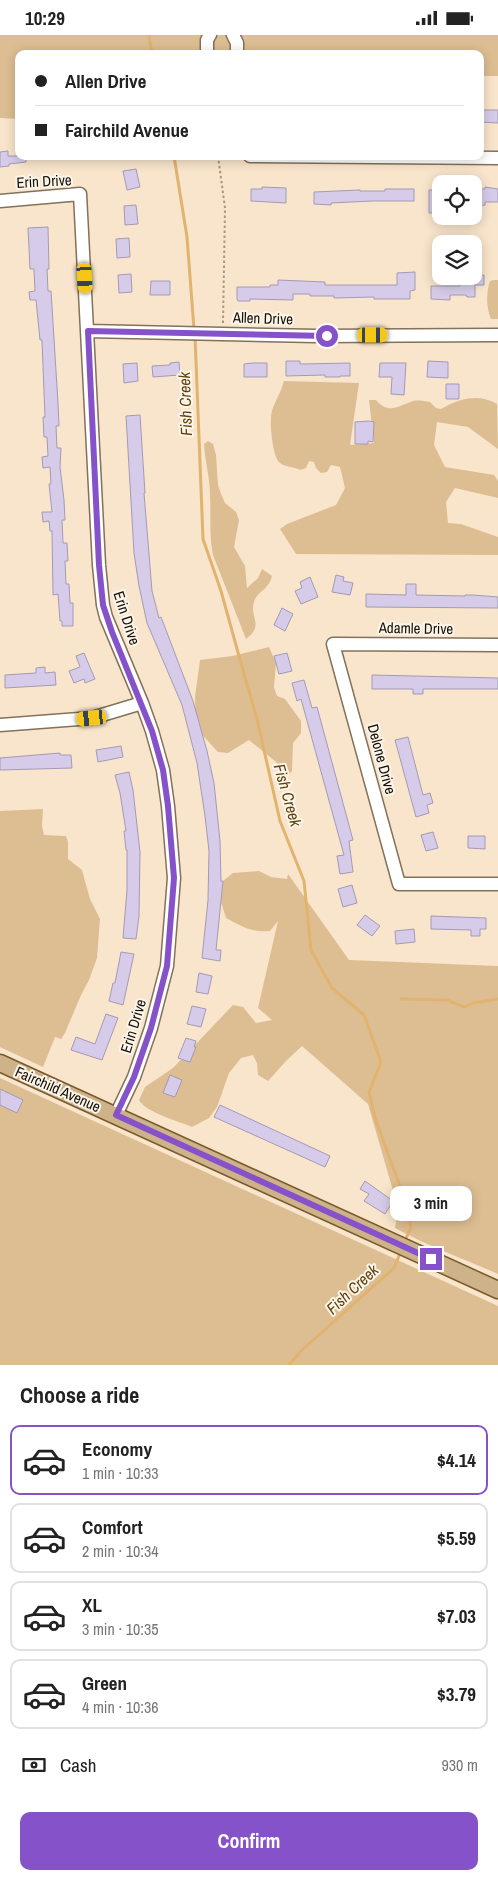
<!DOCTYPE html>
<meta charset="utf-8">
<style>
:root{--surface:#fff;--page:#f6f6f6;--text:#222;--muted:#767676;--line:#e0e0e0;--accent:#8652ca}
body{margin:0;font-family:"Archivo Narrow",sans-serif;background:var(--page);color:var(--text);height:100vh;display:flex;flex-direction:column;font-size:19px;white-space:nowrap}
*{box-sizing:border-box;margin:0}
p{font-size:16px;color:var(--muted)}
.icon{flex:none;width:28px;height:28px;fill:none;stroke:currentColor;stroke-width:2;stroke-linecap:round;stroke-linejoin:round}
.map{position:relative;height:1330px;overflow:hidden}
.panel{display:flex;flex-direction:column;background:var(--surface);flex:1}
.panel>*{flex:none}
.hud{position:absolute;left:15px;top:15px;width:469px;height:110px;border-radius:10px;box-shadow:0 2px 12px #0003;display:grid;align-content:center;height:110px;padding:0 20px;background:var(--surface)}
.controls{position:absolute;left:432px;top:140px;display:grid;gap:10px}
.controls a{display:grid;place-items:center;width:50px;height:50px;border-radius:10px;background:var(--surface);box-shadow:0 2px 12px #0003;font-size:25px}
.end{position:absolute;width:22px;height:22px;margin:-11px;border:6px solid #8652ca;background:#fff;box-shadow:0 0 0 2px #fff}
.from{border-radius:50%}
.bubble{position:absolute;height:35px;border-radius:10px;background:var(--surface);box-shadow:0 2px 12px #0003;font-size:16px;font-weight:700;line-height:35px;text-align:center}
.car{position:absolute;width:15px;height:30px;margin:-15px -8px;border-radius:6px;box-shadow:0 0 4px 1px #0007;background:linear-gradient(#f5c518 24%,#345 0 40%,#f5c518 0 76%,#345 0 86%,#f5c518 0)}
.hud b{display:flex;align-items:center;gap:18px;height:48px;font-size:19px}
.hud b+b{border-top:1px solid var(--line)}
.hud i{width:12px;height:12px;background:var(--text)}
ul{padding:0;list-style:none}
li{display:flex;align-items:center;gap:15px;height:70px;margin:0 10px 8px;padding:0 10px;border:2px solid var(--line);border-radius:10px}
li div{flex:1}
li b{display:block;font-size:19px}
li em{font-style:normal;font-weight:700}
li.current{border-color:var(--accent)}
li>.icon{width:45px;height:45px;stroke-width:1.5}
h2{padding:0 20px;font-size:22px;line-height:60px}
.pay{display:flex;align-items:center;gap:12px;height:55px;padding:0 20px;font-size:19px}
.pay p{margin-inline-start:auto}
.button{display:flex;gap:10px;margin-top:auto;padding:10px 20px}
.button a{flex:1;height:58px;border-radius:10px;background:var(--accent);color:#fff;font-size:20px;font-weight:700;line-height:58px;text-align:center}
.status{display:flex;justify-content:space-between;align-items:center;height:35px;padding:0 25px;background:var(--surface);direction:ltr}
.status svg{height:14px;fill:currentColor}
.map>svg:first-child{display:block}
</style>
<div class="status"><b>10:29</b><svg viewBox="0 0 49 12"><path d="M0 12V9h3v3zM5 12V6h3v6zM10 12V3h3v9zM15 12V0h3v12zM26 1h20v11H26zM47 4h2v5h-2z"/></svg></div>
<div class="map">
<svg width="498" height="1330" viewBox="0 0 498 1330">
<rect width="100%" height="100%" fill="#f9e5cb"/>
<path fill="#ddbe92" d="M0,0H498V41H480V19H19V84L0,83Z
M494,245H498V284H491C486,272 486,258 490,246Z
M284,346L359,348L350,410L374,408L369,365H376C389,380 398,371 413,366C418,365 425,366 430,367L436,373L441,374C459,364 478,358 497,369L498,414L468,392L437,387L434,410L445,432L494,440L498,446V463L455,453L446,467L448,488L461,489L498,502V520L296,519L280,494L287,489L336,470L345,453L340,432L331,430L327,437L321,438L316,433L314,427L309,426L306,433L300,435C293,431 285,433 279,427C272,419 269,385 272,376C275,366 281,357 284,346Z
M208,406L213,409L216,420L218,450L221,459L225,468L236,477L239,485L234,512L245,531L247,553L258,543L262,534L272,541C268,556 258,555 254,567C249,583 265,590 246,604L213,520C209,500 211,481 210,460C210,443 205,426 204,409Z
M269,612L276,628L274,652L277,661L285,664L301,686V698L293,708L292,736L289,740L275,726L249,705L228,718L218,717L196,693L195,662L200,625L232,621Z
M43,774L42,791L44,800L66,801L68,807V824L82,835L90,864L100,884L97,923L89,945L81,960L65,998L61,1004L55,1002L43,1032L0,1012V776Z
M259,836L271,842L287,844L288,839L349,925L498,931V1239C464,1224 428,1211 395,1193L398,1173L368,1069L302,1011L286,1026L268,1046L258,1040L257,1028L253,1020L241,1023L229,1038L217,1072L209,1083L192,1092C178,1086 145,1077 139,1065L145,1052L173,1033L233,970L243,972L256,988L272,985L258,973L278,886L270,896C252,898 241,891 226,883L221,867L223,846L233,838Z
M0,1043L498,1271V1330H0Z"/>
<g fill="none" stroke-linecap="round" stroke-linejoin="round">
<path stroke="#e1b36f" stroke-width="3" d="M149,0L152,19
M174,121L187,202L194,294
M195,301L203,504L221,556L239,621L257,684L280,786L304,846L311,915L332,953L364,980L381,1027L369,1057L375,1083L401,1154L411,1192L404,1208
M401,964L447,965L464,972L473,968L498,964
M289,1330L302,1315L394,1233L401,1216"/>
</g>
<path fill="#d6cce9" stroke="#a39ab5" d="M480,75H498V88L480,87Z
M8,116V121H26V127L9,129V131L0,132V117Z
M136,134L140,152L127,155L123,136Z
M262,152L286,153V168L251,166V154H262Z
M485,152L498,154V167H485V170L474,171V154H485Z
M385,154H414V166H372L331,168V170L314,169V157L360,155V156H385Z
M429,155H441L440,178H429Z
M136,170L138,189L125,190L124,171Z
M48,192L49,234H47L48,256H51L58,368L59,391H56L57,413H61L60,432L64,465L65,485H62L63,508H67L68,526H65L66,549H69L70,568H73V591H62V586H60L58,559L53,560L52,496H50L49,486L43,487L42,477H52L49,449H51L50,432L43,433L42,422L48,421L47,402H44L43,382H45L42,305H40L36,265H30L29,257L35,256L34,234H30L28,193Z
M129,203L130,222L117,223L116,204Z
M415,237V255L410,256V264H374V262L334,263V261H310V259H293V265L250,264V266H238L237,264V252H270V250H278V245L325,247V250H397V238Z
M131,239L132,257L119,258L118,240Z
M474,240H484V250H475V262H467L466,260H450V265L431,264V251H460V244L474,243Z
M151,246H170V260H150Z
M286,326H300V329L350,328V341H340V342H325V340L286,341Z
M428,326L448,327V343L427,342Z
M179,327L180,340L153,342L152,331L170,330V328Z
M137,328L138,346L124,348L123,329Z
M253,328H267V342H244V329Z
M380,328H406L404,360L391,359L392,342H379Z
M446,349H459V364H446Z
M140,380L145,458H144L152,556L159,583L161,582L193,666L207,716L214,748L220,806L221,846H223L216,915H221L220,926L202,923L208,865L209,816L205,781L197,728L182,670L147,588L139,551L134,518L126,381Z
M369,386L374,387L373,407L368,406V409H355V387Z
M336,540L344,542L343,546L353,548L350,560L332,557Z
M310,542L318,562L301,569L295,556L302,553L300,547Z
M406,549H416V560L465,561V560H473L498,562V573L366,572V559L406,560Z
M282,573L293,579L285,596L274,590Z
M84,618L95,644L85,648L84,644L74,648L69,636L80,632L76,621Z
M287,618L292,636L279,639L274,621Z
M45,632V638L55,637L56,650L5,653V640L36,638V633Z
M372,640L498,643V654H423V659H413V654H372Z
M304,645L312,673L317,672L353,805L349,806L353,837L340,839L337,821L344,820L301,664L297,666L292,648Z
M408,702L423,760L430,758L433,768L427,770L429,778L416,782L395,705Z
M121,711L123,722L98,727L96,715Z
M60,718V720H71L72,733L0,735V723Z
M129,737L133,755L140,817L139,881L136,904L123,903L127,855V815H126L124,796H126L120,758L115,740Z
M433,797L438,813L426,816L421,800Z
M468,801H485V814L468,813Z
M352,850L357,868L343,872L338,854Z
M365,880L380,891L372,901L357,890Z
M431,881L486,883V894H480V901H471V895L431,894Z
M414,894L415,907L396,909L395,896Z
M121,917L134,919L123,970L109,966L113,948H115Z
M199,938L212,941L208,959L196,957Z
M192,971L206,974L201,992L187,989Z
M106,979L118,983L102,1025L71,1015L76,1002L95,1009Z
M186,1003L196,1006L194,1012H196L190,1027L178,1023Z
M170,1040L182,1045L175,1062L163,1058Z
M0,1054L23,1065L17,1078L0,1070Z
M220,1070L330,1121L325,1132L214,1082Z
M365,1146L393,1166L385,1179L364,1166L369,1159L360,1154Z"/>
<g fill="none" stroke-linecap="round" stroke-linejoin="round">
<defs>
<path id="minor" d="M233,0L237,8V19
M207,19V5L210,0
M250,121L498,123
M0,166L80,159L99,530L103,570L106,582L142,668L152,696L163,735L168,771L174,843L167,931L151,993L134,1042L116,1080
M88,296L316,301L498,300
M498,610L333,609L399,849H498
M0,690L92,683L142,668"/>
<path id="major" d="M0,1028L498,1255"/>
</defs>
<use href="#minor" stroke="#83715a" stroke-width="15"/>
<use href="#major" stroke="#785929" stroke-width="19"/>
<path stroke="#a79885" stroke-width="2" stroke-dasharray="2.5 2.5" stroke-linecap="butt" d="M218,121L225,173L223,288"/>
<use href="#minor" stroke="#fff" stroke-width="12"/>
<use href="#major" stroke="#ceb38a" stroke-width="16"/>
</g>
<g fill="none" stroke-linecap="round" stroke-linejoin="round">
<path stroke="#8652ca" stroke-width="6" d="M327,301L88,296L99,530L103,570L112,597L152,696L163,735L168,771L174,843L167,931L151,993L134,1042L116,1080L431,1224"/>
</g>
<g text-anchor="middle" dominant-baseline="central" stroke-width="4" stroke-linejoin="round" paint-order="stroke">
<g font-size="15" fill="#161007" stroke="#fcf5ea">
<text transform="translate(44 146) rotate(-3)">Erin Drive</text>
<text transform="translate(263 283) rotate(2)">Allen Drive</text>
<text transform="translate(127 583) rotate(72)">Erin Drive</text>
<text transform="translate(416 593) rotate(1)">Adamle Drive</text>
<text transform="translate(382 724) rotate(75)">Delone Drive</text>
<text transform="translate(133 991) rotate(-73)">Erin Drive</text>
<text transform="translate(58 1054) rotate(24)">Fairchild Avenue</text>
</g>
<g font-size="16" font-style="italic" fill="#61420c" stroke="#fcf5ea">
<text transform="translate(185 369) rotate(-92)">Fish Creek</text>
<text transform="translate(288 760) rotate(74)">Fish Creek</text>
<text transform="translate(352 1254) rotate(-43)">Fish Creek</text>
</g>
</g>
</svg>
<div class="controls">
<a><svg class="icon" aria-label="locate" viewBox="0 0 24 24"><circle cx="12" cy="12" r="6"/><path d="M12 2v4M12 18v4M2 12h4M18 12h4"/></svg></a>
<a><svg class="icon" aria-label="layers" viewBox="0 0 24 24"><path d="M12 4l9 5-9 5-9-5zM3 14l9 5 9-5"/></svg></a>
</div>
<i class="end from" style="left:327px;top:301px"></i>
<i class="end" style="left:431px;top:1224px"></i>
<div class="bubble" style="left:390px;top:1151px;width:82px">3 min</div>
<i class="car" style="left:85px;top:243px;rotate:176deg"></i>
<i class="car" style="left:373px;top:300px;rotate:90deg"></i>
<i class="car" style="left:92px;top:683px;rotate:264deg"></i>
<div class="hud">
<b><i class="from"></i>Allen Drive</b>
<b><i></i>Fairchild Avenue</b>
</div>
</div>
<section class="panel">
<h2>Choose a ride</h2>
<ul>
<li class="current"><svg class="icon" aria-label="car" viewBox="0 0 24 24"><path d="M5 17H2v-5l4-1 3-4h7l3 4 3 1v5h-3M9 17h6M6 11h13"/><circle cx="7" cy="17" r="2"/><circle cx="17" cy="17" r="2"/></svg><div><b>Economy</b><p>1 min · 10:33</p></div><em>$4.14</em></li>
<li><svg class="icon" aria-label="car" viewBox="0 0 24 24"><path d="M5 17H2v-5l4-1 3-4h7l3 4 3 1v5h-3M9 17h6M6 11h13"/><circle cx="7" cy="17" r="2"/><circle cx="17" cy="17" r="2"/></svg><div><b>Comfort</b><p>2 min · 10:34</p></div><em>$5.59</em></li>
<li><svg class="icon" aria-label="car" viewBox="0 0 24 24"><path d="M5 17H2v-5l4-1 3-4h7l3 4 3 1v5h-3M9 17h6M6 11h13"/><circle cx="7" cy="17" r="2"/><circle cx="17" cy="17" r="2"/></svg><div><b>XL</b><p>3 min · 10:35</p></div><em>$7.03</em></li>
<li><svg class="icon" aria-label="car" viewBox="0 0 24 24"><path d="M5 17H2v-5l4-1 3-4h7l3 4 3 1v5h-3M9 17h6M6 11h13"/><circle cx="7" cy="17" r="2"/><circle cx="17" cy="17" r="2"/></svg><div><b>Green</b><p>4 min · 10:36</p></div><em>$3.79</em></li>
</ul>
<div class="pay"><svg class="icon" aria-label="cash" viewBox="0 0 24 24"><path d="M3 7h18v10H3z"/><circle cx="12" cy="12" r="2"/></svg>Cash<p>930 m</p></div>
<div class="button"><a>Confirm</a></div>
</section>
